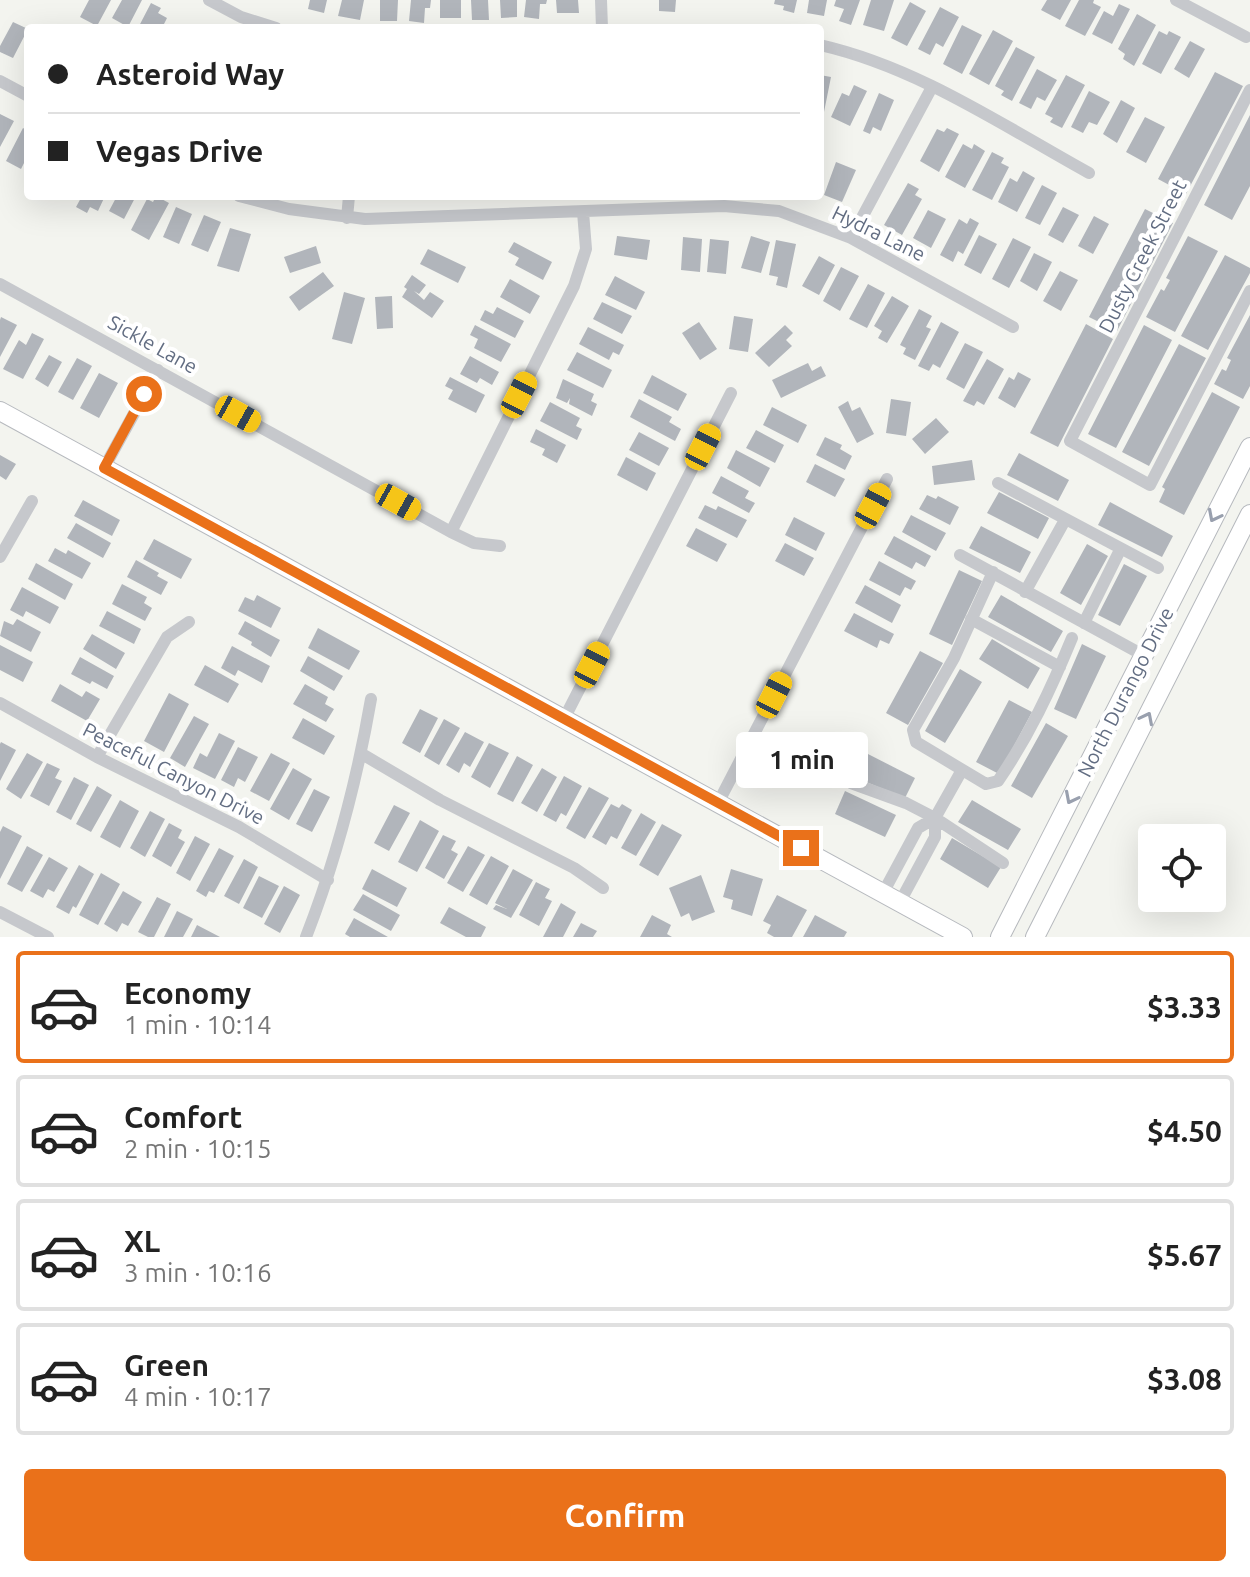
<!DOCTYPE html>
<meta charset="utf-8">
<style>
:root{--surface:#fff;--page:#f2f2f2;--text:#222;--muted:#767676;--line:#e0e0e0;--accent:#ea711a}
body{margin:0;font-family:Ubuntu,sans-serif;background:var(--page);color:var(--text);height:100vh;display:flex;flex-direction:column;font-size:30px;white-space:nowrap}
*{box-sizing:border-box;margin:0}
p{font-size:26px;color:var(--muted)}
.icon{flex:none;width:44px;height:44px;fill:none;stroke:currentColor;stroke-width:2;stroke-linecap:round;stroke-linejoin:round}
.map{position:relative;height:937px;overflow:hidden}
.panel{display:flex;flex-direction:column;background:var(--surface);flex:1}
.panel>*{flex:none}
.hud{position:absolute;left:24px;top:24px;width:800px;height:176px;border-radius:8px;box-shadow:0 8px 32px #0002;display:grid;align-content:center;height:176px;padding:0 24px;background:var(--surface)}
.controls{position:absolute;left:1138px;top:824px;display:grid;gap:16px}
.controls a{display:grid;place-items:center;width:88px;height:88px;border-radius:8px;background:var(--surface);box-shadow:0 8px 32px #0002;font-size:40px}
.end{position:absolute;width:36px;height:36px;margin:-18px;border:10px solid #ea711a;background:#fff;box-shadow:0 0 0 4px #fff}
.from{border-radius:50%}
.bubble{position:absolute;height:56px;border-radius:8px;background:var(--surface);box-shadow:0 8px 32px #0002;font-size:26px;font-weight:700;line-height:56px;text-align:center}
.car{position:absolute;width:24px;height:48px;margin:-24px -12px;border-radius:10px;box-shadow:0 0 6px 2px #0007;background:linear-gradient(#f5c518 24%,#345 0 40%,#f5c518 0 76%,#345 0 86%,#f5c518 0)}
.hud b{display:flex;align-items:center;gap:28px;height:76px;font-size:30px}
.hud b+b{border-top:2px solid var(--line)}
.hud i{width:20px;height:20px;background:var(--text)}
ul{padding:14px 0 0;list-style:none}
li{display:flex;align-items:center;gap:24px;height:112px;margin:0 16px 12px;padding:0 8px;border:4px solid var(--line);border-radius:8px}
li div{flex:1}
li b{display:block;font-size:30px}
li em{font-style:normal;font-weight:700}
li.on{border-color:var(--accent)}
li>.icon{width:72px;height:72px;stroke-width:1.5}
.cta{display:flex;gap:16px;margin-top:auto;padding:16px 24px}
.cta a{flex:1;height:92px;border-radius:8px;background:var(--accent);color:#fff;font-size:32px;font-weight:700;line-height:92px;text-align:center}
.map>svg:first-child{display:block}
</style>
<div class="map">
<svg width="1250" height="937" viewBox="0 0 1250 937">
<rect width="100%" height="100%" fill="#f3f4ef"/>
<path fill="#b1b5bb" d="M89,0H111L97,26L80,17Z
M122,0H142L128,27L112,18Z
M310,0H327L324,13L308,9Z
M342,0H364L360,20L338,16Z
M380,0H398L397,21H380Z
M411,0H431L430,8H425L424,23L409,21Z
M440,0H461V18H440Z
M471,0H488L489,20H472Z
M500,0H517V17L501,18Z
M526,0H547L546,4H540L539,19L524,17Z
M556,0H578L579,13H557Z
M659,0H676L675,12L659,11Z
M775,0H797L794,13L783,10L784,6L774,4Z
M809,0H827L824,16L807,13Z
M836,0H860L851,25L839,21L844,9L834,6Z
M871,0H894L884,31L863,25Z
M1047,0H1071L1060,20L1041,10Z
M1079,0H1094L1093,3L1101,7L1085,36L1065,26Z
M910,2L926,11L907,46L891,38Z
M151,3L161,8L158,13L167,18L162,28H138Z
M1119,4L1130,9L1112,44L1092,34L1104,11L1113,16Z
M940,7L959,17L943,47L936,43L930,55L918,49Z
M1137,14L1156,25L1134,66L1123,59L1125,54L1118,49Z
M13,22L28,29L13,58L0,52V46Z
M962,25L982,35L962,74L943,64Z
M993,30L1013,41L989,85L969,74Z
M1159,31L1167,35L1169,31L1181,37L1161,74L1142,64Z
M1190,41L1205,49L1189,78L1174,69Z
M1016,47L1035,57L1012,101L1001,95L1004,91L995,86Z
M1037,69L1057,80L1045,101L1037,97L1031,109L1019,103Z
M1215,72L1243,86L1186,194L1158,179Z
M820,75L831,77L823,117L820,116Z
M1066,75L1085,85L1062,128L1050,122L1053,118L1045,114Z
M854,85L867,91L850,126L831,117L842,93L849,96Z
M1089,91L1110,102L1097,125L1089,122L1083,133L1071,127Z
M879,93L894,100L881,131L873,127L870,134L863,131Z
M1121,100L1135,108L1117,143L1103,134Z
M0,114L14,121L0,147Z
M1250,115V186L1232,220L1204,205Z
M1145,117L1165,127L1146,163L1126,152Z
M23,128L28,131V155L21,169L6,161Z
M947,128L959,134L939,172L920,161L937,129L944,132Z
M963,144L972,149L974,144L985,151L965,188L945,177Z
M992,152L1004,158L1001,163L1009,167L992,200L972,190Z
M836,162L856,170L842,202L824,195Z
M1023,171L1035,178L1017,212L998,202L1010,178L1017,182Z
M908,183L919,189L915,195L922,199L902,235L884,225Z
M1042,185L1057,193L1040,225L1025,218Z
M82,196H105L98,211L90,207L87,213L76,207Z
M117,196H136L124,219L109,211Z
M156,196L169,203L149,240L131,230L147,199L153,202Z
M176,207L192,214L179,244L163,237Z
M1063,207L1079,215L1063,243L1048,235Z
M1145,209L1173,223L1117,331L1089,317Z
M928,210L946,219L931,248L913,238Z
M204,215L221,222L208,252L191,245Z
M1094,216L1109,224L1093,254L1078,246Z
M970,218L979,223L963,254L958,251L953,262L940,255L959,219L967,224Z
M230,228L251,234L239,272L217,266Z
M979,235L997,244L981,274L964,265Z
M617,236L650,240L647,260L614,255Z
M751,236L770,242L761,273L741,268Z
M1188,236L1218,251L1175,332L1146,317L1161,289L1164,291L1170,280L1166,278Z
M683,237L702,239L700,272L681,270Z
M1013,238L1031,247L1009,288L992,279Z
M710,239L729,241L726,274L707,272Z
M776,240L796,244L787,288L776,285L778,277L769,275Z
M514,242L552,262L543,280L515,265L519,258L508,252Z
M316,246L321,263L290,273L284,257Z
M428,249L466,267L458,283L420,264Z
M1034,253L1052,262L1037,291L1020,281Z
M1225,255L1250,268V273L1208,350L1181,336Z
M819,256L835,265L819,295L802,286Z
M841,267L859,276L840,311L823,301Z
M1060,271L1078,280L1061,311L1043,301Z
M323,272L334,286L299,311L289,297Z
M412,275L426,285L419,294L414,291L424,300L430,292L444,301L432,318L402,297L407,289L404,287Z
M615,276L645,292L636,310L605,295Z
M510,279L540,296L530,314L500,297Z
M868,284L885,293L867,328L849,319Z
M344,292L365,298L352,344L332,339Z
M392,296L393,328L377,329L375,297Z
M892,296L909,306L887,343L878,338L882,331L874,326Z
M602,302L632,316L622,334L593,319Z
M497,307L524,321L515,338L480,320L485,310L493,314Z
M919,309L932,316L926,327L931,329L915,360L903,354L906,348L900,345Z
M1250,315V386L1243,399L1214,384L1222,369L1226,371L1231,360L1227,358Z
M734,316L753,319L748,352L729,349Z
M1,317L17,325L0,357V320Z
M699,322L717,349L700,360L682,333Z
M941,322L959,332L940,368L933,364L929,371L918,366Z
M1086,324L1113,339L1058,447L1030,433Z
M475,325L511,344L501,362L474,348L478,339L470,335Z
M785,325L793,333L786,340L792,346L769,367L755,353Z
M1144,325L1172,340L1116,448L1088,434Z
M588,327L624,345L619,355L613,352L609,360L579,344Z
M32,333L44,339L23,379L3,369L19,340L26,345Z
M965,343L983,352L964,389L946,379Z
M1179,344L1206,358L1149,466L1122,452Z
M577,352L612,370L603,388L567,370Z
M49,355L62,362L48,387L35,379Z
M470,356L499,372L492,385L480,378L477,383L460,374Z
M77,358L92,366L73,400L58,392Z
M987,359L1004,369L984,405L977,401L974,406L963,401Z
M808,363L812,371L821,366L826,376L781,398L772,380Z
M1018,372L1031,379L1015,408L998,398L1009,377L1014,380Z
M99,373L118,383L99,418L80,408Z
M652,375L687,394L678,411L643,393Z
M450,377L485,395L476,413L448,399L453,390L445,386Z
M563,379L594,394L591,401L597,404L592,416L569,404L570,398L567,403L556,398Z
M1212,392L1240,407L1184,515L1159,502L1165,489L1162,487Z
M639,399L672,417L669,422L681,429L675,441L630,417Z
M891,399L911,402L906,436L886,433Z
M848,401L852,411L860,407L874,434L857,443L838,407Z
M550,402L580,418L576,426L582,429L577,440L540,421Z
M772,407L807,425L798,443L763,425Z
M936,418L949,432L925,454L912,439Z
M536,429L566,445L557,463L542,455L545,449L530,442Z
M756,430L784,445L775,463L746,448Z
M639,432L669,448L659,466L629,450Z
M825,437L842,445L840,449L852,456L845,470L816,455Z
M736,450L770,468L760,487L727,468Z
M1019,453L1069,480L1058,501L1007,475Z
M0,455L16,464L6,480L0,476Z
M626,457L656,473L647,491L617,475Z
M972,460L975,480L934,485L932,466Z
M815,464L845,479L835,497L806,482Z
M721,476L749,491L745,498L755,503L749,513L712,493Z
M999,492L1049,518L1038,539L987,513Z
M927,495L936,499L938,496L959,507L950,525L919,509Z
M83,500L120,520L112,536L74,516Z
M1110,502L1173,536L1162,557L1098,525Z
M705,505L716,510L718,506L747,520L737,538L698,518Z
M911,515L946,533L936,551L902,532Z
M794,517L825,533L816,551L785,535Z
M76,523L111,543L103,558L67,538Z
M981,526L1031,552L1020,573L969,548Z
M696,528L727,544L717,562L686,546Z
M894,536L931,556L925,567L916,562L912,569L884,554Z
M154,539L192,559L181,579L143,559Z
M785,543L814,558L804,576L775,561Z
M1087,544L1108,556L1081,605L1060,593Z
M55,548L66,554L68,550L91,563L82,579L48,561Z
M136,560L159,573L157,576L168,582L161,595L127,577Z
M879,561L916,581L911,590L905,587L900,596L869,580Z
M36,563L73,584L65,600L28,579Z
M1124,564L1147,576L1120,626L1098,615Z
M959,570L982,581L952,645L929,634Z
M122,584L147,597L144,603L152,608L145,621L112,604Z
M865,585L901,605L892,623L855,603Z
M22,587L59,607L50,624L26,611L23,617L10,610Z
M257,595L281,608L271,628L238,611L245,597L254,601Z
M1001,595L1063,631L1051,652L988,617Z
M107,611L141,629L134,644L99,626Z
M854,613L894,634L889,644L880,640L877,648L844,631Z
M17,619L41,632L31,652L0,636L4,621L13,625Z
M245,621L280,640L271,657L251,645L252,642L238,634Z
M318,628L360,651L349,670L308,648Z
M92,634L125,653L116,669L83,649Z
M992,639L1040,668L1028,689L979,659Z
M1082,644L1106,656L1076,719L1054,709Z
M0,645L33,662L23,682L0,670Z
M232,646L270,666L262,683L238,670L235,676L221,668Z
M920,651L943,663L908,725L886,713Z
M308,656L343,676L334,691L300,671Z
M80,657L114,676L107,689L92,681L90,684L71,674Z
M205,665L239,684L228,703L194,685Z
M960,669L982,682L945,743L925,731Z
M60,684L82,697L86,691L100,699L87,721L51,701Z
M305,684L328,697L325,704L334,709L326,722L293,704Z
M169,693L189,704L164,752L144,741Z
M1009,700L1032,712L999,774L976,762Z
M420,709L438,718L420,753L402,743Z
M194,716L209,724L185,767L170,758Z
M303,718L335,736L324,755L292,738Z
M444,719L460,728L439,765L424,756Z
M1046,723L1068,736L1032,798L1011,786Z
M465,732L484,742L470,767L464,763L459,773L446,765Z
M219,733L235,741L215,779L193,768L200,753L207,757Z
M1,742L16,750L0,781V744Z
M489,743L509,753L490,788L471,777Z
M238,747L258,757L245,782L238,778L234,787L221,780Z
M27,753L43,762L21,799L6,789Z
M271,753L290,763L269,801L250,791Z
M866,753L915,778L905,798L854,777Z
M517,756L533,765L513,802L497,794Z
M47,763L60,769L55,778L62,781L49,806L30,796Z
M293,768L312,779L289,820L270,809Z
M542,768L557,777L537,812L521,803Z
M564,776L582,786L566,816L561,813L556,822L543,815Z
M74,777L89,785L71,820L56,812Z
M97,786L112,795L91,832L76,824Z
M589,787L609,798L585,839L566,828Z
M314,789L330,797L312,832L296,824Z
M845,791L896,815L885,837L835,814Z
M120,800L139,811L120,848L100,837Z
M972,800L1021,829L1008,850L958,822Z
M611,804L619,808L622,804L632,810L617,839L611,836L606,845L592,837Z
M394,805L410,813L389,851L374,843Z
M150,811L165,819L145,857L130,848Z
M641,813L656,822L636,856L621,848Z
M420,820L439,831L417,872L398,862Z
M169,823L182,830L178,838L185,842L171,867L152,856Z
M662,824L682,835L658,876L639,865Z
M3,826L22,836L0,879V832Z
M443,835L456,841L451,850L458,854L444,879L425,868Z
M195,836L210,844L190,881L176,873Z
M952,838L1001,867L988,888L940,859Z
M27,846L43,855L22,892L7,884Z
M468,846L485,855L463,892L447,883Z
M219,848L234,856L214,893L209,891L206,897L196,891Z
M491,856L509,866L487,905L469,895Z
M49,857L68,868L54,892L48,889L43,898L30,891Z
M244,859L258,867L239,904L224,896Z
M79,865L94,874L76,908L73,906L69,914L56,907Z
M372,869L407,888L397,907L362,889Z
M513,869L533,880L511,918L493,909L496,905L507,909L495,903Z
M731,869L763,879L752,916L731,909L733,900L723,897Z
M101,873L120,884L98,925L79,915Z
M701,875L715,912L692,921L689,913L681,917L669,888Z
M259,876L279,886L262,918L243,908Z
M536,882L550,889L545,898L552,901L539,926L519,915Z
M284,886L300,895L280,933L264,924Z
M123,891L142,902L128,926L122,923L117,932L104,924Z
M363,894L400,915L391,931L353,910Z
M777,895L807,910L792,937H774L767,933L771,925L763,921Z
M157,897L171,904L154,937H148L138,932Z
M561,903L576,912L563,937H543Z
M449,907L486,927L481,937H466L440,923Z
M177,911L193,919L183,937H164Z
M652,915L671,925L667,934L672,937H640Z
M815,915L847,932L844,937H803Z
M354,918L388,937H350L345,934Z
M581,923L597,931L593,937H573Z
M197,925L220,937H191Z"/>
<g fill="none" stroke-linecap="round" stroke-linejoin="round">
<defs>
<path id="secondary" d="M0,411L963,937
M1000,937L1250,447
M1035,937L1250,514"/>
</defs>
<use href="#secondary" stroke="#b6b9be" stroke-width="20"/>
<path stroke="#c6c8cc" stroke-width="12" d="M209,0L241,17L276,28
M601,0L602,28
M1176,0L1246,37
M820,45C917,67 1002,125 1089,173
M0,81L28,96
M1250,90L1070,441L1150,485L1250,291
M239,196L289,209L365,219L724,206L779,211L851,238L1013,327
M347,218L349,196
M851,238L932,87
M0,284L451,532L474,543L500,546
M104,468L158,370
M998,483L1158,568
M451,532L574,286L586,249L583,212
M960,555L1143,655
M0,557L32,501
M993,572L954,658L913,730L916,742L986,784L998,781C1029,736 1051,689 1072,638
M1025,592L1065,520
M971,619L1060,667
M1084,623L1120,550
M0,703L97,757L239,827L328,880
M564,719L731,393
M362,754L440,800L574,868L603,888
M97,757L167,637L189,622
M851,783L906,803L935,818L1003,863
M718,803L887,479
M883,893L918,828L935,818
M900,902L935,837V818L962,770
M0,912L48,937
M306,937C336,860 357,780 371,699"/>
<use href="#secondary" stroke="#fff" stroke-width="18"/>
</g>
<defs><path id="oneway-chevron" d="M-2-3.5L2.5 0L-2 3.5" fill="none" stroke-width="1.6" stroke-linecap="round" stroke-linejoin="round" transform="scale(2)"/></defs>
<g stroke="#99a0ae">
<use href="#oneway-chevron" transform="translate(1214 516) rotate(117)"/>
<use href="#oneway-chevron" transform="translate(1147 718) rotate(-63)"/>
<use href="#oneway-chevron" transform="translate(1071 798) rotate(117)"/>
</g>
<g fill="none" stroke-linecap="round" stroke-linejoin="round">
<path stroke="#ea711a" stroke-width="10" d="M144,394L104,468L801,848"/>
</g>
<g text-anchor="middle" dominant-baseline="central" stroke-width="8" stroke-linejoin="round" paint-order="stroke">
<g font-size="20" fill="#626d82" stroke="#fff">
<text transform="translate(879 233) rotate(26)">Hydra Lane</text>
<text transform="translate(1142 256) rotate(-63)">Dusty Creek Street</text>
<text transform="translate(153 344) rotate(29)">Sickle Lane</text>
<text transform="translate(1125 692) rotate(-63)">North Durango Drive</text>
<text transform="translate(174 773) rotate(27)">Peaceful Canyon Drive</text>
</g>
</g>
</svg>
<div class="controls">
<a><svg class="icon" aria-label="locate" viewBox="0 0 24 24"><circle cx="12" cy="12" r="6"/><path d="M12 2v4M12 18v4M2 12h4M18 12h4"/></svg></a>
</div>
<i class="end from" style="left:144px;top:394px"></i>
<i class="end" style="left:801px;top:848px"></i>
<div class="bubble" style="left:736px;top:732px;width:132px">1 min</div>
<i class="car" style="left:519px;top:395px;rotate:27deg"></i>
<i class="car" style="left:238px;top:414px;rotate:119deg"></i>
<i class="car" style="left:703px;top:447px;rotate:27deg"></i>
<i class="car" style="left:398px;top:502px;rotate:119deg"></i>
<i class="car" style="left:873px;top:506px;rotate:28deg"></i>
<i class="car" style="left:592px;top:665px;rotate:27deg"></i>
<i class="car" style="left:774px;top:695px;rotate:27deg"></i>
<div class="hud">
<b><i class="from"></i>Asteroid Way</b>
<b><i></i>Vegas Drive</b>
</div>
</div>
<section class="panel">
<ul>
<li class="on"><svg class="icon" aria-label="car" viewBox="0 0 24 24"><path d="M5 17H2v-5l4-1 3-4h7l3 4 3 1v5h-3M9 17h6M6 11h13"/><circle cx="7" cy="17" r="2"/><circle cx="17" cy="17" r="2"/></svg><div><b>Economy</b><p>1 min · 10:14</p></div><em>$3.33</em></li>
<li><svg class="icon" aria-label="car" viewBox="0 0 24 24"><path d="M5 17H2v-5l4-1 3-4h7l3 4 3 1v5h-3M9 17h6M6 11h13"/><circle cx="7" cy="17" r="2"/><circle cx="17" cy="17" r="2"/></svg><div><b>Comfort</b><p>2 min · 10:15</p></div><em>$4.50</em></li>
<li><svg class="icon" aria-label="car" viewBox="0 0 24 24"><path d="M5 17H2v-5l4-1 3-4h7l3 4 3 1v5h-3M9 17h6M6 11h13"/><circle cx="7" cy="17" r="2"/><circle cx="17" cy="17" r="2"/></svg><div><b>XL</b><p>3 min · 10:16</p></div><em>$5.67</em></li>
<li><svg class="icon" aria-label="car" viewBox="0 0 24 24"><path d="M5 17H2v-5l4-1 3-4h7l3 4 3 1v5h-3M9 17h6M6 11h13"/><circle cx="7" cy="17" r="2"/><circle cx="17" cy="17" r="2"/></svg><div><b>Green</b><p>4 min · 10:17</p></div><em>$3.08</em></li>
</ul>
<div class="cta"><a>Confirm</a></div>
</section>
